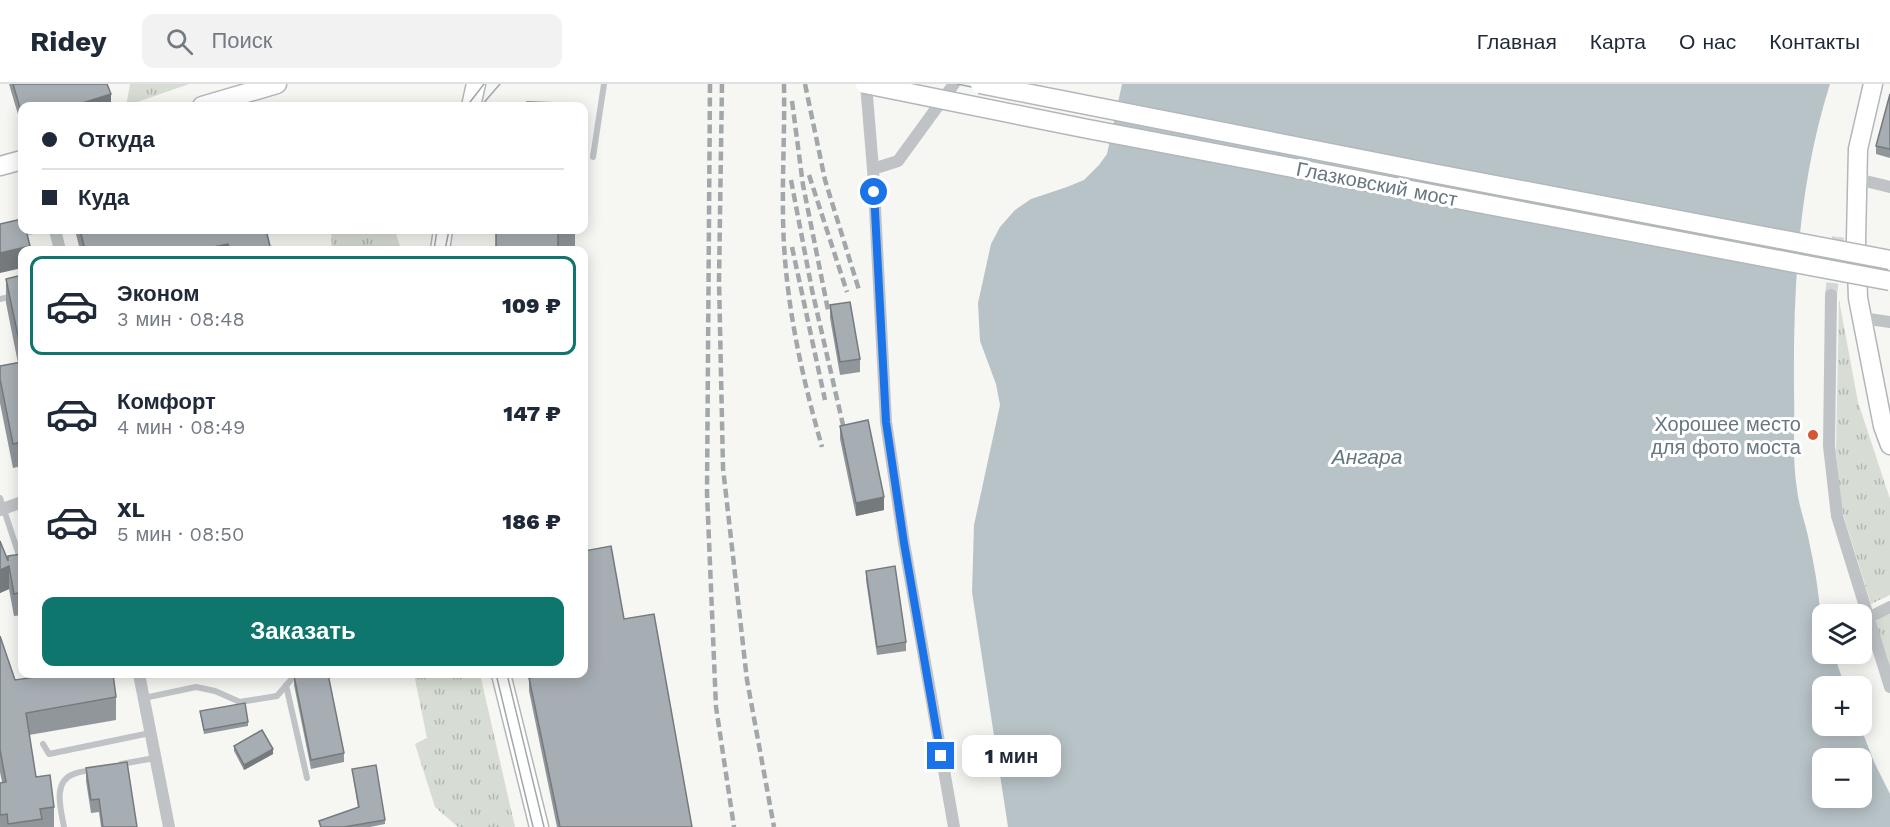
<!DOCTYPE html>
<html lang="ru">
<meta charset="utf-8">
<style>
:root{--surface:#fff;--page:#f2f2f3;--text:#1f2937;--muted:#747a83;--line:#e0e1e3;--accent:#0f766e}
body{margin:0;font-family:"Work Sans",sans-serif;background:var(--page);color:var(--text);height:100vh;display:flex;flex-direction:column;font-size:22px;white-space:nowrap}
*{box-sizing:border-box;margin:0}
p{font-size:20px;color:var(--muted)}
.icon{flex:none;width:33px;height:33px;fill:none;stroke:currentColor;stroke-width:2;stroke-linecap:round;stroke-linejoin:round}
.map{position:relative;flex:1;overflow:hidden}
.side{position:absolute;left:18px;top:162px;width:570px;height:432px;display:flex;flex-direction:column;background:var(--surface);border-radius:12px;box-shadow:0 3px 15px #0003}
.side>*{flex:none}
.top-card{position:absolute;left:18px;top:18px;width:570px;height:132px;border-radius:12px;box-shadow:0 3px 15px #0003;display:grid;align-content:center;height:132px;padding:0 24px;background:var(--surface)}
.controls{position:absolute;left:1812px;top:520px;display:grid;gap:12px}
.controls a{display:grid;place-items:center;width:60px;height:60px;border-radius:12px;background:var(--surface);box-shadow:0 3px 15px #0003;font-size:30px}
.end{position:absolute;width:27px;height:27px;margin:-14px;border:8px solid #1a73e8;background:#fff;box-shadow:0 0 0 3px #fff}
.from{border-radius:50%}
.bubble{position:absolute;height:42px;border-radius:12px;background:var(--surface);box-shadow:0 3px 15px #0003;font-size:20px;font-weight:800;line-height:42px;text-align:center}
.top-card b{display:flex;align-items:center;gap:21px;height:57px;font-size:22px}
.top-card b+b{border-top:2px solid var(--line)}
.top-card i{width:15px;height:15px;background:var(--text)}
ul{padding:10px 0 0;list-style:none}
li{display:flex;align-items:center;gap:18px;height:99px;margin:0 12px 9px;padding:0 12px;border:3px solid transparent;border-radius:12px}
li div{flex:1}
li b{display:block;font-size:22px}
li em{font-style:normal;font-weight:800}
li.current{border-color:var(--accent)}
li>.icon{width:54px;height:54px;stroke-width:1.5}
.action{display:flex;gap:12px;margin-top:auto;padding:12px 24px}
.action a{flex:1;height:69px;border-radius:12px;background:var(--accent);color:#fff;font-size:24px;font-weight:800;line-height:69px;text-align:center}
header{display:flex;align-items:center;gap:36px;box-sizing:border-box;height:84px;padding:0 30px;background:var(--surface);border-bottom:2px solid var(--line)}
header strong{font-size:28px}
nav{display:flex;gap:33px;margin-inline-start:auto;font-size:21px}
.search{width:420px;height:54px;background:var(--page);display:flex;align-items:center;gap:15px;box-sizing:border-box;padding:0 21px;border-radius:12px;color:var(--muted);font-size:22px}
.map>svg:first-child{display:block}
</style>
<header>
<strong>Ridey</strong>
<div class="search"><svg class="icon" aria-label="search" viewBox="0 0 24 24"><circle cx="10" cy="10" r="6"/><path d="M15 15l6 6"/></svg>Поиск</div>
<nav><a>Главная</a><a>Карта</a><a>О нас</a><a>Контакты</a></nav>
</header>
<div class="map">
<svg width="1890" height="743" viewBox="0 0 1890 743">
<defs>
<pattern id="park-tufts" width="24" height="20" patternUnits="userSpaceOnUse" patternTransform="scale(1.5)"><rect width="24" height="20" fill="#d7dcd4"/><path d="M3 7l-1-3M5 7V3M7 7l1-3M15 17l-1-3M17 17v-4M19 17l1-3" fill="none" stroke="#b2b7b1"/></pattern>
</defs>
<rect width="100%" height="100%" fill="#f6f6f3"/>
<path fill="url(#park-tufts)" d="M130,0H189L126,22Z
M331,146H395L401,166H332Z
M1839,216L1858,318L1890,415V511L1871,520L1841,423L1836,367Z
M1890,530V584L1875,537Z
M414,590H480L515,743H458L435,723L415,660L427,654Z"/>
<path fill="#b8c3c7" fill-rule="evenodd" d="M1122,0H1830C1798,101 1793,205 1794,309C1795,340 1792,375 1797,405C1799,424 1807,443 1810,462C1818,498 1822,534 1822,570H1834L1845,603H1822V642H1860L1875,680L1890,710V743H1008L972,508L974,441L1000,321L996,300L980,257L978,219L991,160L1000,143L1015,126L1031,115L1067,103L1084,96L1099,81L1107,70ZM1822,675H1862V714H1822Z"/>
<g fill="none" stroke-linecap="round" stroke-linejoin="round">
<path stroke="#d2d6d6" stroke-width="12" stroke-dasharray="12 6" stroke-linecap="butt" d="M1831,211L1838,153"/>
<defs>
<path id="secondary" d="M1873,0L1858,65L1856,155L1858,214L1883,342L1890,361
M202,22L277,0
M471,22L476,0
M0,82L22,76
M440,166L443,146
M501,590L539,743"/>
</defs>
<use href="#secondary" stroke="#b2b7ba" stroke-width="21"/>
<path stroke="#bfc3c6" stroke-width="6" d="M593,73L604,0
M21,150L37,146
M0,215L22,210
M0,414L22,480
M286,601L307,694
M144,614L196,603L215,607L240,618L277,612L296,590
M43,660L49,670L150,649
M121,680L155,674
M64,743C61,726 52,697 74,690C80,687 87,687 94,686"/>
<path stroke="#bfc3c6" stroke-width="12" d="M866,0L873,85L886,338L904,459L954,743
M873,85L898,77L954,0
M1857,95L1890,103
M55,146L60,166
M1831,211L1829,362L1837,432L1890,603
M1862,234L1890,238
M0,426L22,418
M1868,534L1890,523
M139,590L169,743"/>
<use href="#secondary" stroke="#fff" stroke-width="18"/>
<path stroke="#a1a7ab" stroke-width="1.5" d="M896,0L1425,105L1890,192
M957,0L1427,94L1890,181
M467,22L484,0
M481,22L500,0
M434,166L437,146
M445,166L449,146
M496,590L533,743
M507,590L544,743"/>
<path stroke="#a1a7ab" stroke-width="4.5" stroke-dasharray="9 4.5" stroke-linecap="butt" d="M710,0L707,409L716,623L734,743
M722,0L719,196L723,384L747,596L774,743
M784,0C785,53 781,108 784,161C788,230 803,296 822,363
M805,0L825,96L859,206
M792,17L803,101L828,226
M809,91L847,208
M791,96L812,206L846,354
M792,163L825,316"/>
<defs>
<path id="secondary-bridge" d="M865,0L1088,45L1890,197
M980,0L1427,88L1890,176"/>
</defs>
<use href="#secondary-bridge" stroke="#b2b7ba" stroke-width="21" stroke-linecap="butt"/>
<use href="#secondary-bridge" stroke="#fff" stroke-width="18"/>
</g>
<path fill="#90969a" d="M9,0H107L111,22H22V44Z
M1890,10V74L1876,70V62Z
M75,146H266L271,166H80Z
M513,146H575V166H558Z
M22,191V382L13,384L0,319V282L18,279L6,219V195Z
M830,221L860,275V288L840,291L830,234Z
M840,342L884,426L856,432L840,355Z
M0,457L8,475L22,470V531L14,532L9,505L0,509Z
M866,487L906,558V567L877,571L866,496Z
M624,535L692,743H557L529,607V594L584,590Z
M0,552L15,596L116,613V636L29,651L36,693L54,723V743H0V699L2,698L0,688Z
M294,592L344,669V678L311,685L294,601Z
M200,627L248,638V642L204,650Z
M234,662L273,670L244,686L234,667Z
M86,684L137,743H101L99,728L91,729L86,697Z
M352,685L385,736V740L370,743H320L319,737L358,724Z"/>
<path fill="#757a7d" d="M111,10V22H73Z
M228,160V166H198Z
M30,162V166H22V184L0,189V169Z
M884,413V426L856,432V419Z
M9,482V505L0,509V486Z
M273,665V670L244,686V681Z"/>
<path fill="#a7aeb3" stroke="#757a7d" stroke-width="1.5" d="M13,0H107L111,10L73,22H62L61,20L52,22H22V31Z
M1890,10V65L1876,62Z
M527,18L561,19V22H527Z
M22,135V146H26L30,162L0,169V140Z
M80,146H266L271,166H230L228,160L198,166H85Z
M496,146H575V149H558V166H496Z
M22,191V271L6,195Z
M850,218L860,275L840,278L830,221Z
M22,278V358L13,360L0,295V282Z
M868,336L884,413L856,419L840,342Z
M0,457L8,477V472L22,470V508L14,510L9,482L0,486Z
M611,462L624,535L654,530L692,743H560L529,594L551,590H584V467Z
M895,482L906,558L877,563L866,487Z
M0,552L15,596L57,590H113L116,613L26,629L36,693L50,691L54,723L40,725L42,735L8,740L7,730L0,731V699L6,698L0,666Z
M296,590H328L344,669L311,676L294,592Z
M245,619L248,638L204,646L200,627Z
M262,646L273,665L244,681L234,662Z
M127,678L137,743H103L99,715L91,716L86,684Z
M376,681L385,736L344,743H321L319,737L359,723L352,685Z"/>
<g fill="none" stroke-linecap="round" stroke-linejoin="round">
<path stroke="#1a73e8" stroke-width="8" d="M874,108L886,338L904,459L941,672"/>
</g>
<circle fill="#d55534" stroke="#fff" stroke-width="2" cx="1813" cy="351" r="6"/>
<g text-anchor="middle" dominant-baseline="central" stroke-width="6" stroke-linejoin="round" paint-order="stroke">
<g font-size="20" fill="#677681" stroke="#fff">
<text transform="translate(1377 100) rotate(11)">Глазковский мост</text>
</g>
<g font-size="20" fill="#677681" stroke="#fff" text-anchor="end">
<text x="1801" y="340">Хорошее место<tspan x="1801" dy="23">для фото моста</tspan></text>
</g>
<g font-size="21" font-style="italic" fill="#63777e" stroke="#fff">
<text x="1367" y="372">Ангара</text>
</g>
</g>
</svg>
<div class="controls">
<a><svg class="icon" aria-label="layers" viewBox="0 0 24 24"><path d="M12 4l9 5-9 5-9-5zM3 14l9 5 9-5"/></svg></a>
<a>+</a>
<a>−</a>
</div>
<i class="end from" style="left:874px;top:108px"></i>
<i class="end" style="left:941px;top:672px"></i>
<div class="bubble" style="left:962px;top:651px;width:99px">1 мин</div>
<div class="top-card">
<b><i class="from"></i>Откуда</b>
<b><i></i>Куда</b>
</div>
<section class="side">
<ul>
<li class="current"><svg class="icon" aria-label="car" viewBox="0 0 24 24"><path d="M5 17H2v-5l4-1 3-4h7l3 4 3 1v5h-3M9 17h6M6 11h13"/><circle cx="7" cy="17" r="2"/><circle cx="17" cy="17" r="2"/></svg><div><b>Эконом</b><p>3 мин · 08:48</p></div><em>109 ₽</em></li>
<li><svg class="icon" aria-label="car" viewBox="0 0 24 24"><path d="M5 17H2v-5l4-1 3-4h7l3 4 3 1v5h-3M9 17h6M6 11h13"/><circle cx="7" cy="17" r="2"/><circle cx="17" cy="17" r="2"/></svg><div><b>Комфорт</b><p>4 мин · 08:49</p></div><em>147 ₽</em></li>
<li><svg class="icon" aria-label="car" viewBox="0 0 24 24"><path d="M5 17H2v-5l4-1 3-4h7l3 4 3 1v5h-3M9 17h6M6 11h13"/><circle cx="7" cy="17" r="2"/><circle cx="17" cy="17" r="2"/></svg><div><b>XL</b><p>5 мин · 08:50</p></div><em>186 ₽</em></li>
</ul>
<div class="action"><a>Заказать</a></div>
</section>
</div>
